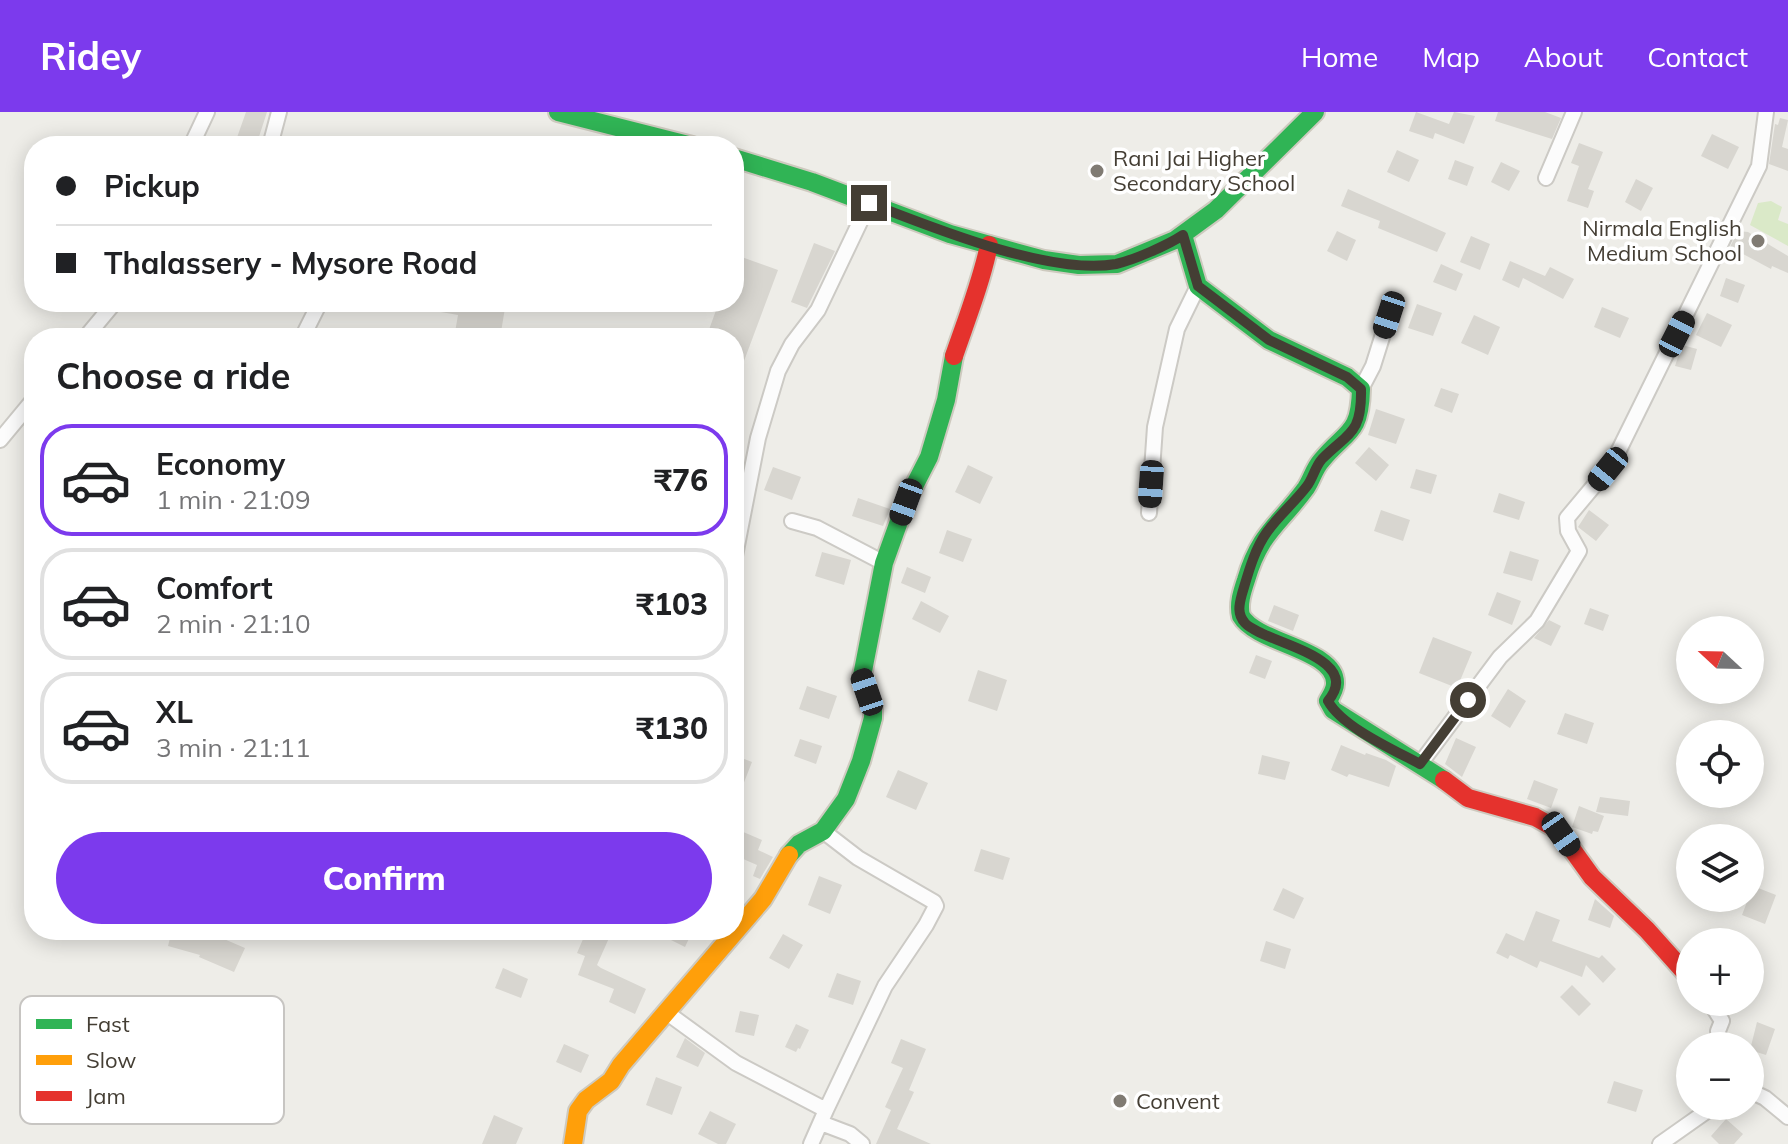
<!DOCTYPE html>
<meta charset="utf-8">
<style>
:root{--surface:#fff;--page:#f6f6f6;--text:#202124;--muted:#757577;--line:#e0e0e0;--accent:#7c3aed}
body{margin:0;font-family:Mulish,sans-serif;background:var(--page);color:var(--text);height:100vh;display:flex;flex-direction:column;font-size:30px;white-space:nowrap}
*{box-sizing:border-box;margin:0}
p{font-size:26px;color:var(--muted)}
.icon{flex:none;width:44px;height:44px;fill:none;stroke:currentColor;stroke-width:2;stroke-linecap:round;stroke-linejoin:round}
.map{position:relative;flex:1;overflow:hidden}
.drawer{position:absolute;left:24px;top:216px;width:720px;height:612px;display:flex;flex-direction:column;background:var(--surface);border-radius:32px;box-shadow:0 4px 20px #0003}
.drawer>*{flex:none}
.banner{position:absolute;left:24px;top:24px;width:720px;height:176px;border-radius:32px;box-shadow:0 4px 20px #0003;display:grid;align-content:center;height:176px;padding:0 32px;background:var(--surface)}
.needle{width:52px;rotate:292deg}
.buttons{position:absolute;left:1676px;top:504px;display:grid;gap:16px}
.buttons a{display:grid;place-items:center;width:88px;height:88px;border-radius:50%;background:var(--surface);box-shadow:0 4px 20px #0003;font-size:40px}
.end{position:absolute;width:36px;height:36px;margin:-18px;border:10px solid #443e34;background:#fff;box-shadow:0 0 0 4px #fff}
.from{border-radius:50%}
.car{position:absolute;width:24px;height:48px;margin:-24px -12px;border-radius:10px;box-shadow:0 0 6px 2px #0007;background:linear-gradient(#222 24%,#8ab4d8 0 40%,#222 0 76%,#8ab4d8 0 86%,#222 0)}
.banner b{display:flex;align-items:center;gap:28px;height:76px;font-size:30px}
.banner b+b{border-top:2px solid var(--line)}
.banner i{width:20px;height:20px;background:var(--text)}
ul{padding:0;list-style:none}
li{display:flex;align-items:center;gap:24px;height:112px;margin:0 16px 12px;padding:0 16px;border:4px solid var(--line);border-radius:32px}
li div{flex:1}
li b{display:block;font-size:30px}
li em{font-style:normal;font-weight:800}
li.active{border-color:var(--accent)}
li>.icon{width:72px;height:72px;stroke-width:1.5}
h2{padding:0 32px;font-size:36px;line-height:96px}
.button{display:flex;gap:16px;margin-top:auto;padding:16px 32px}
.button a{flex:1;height:92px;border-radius:48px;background:var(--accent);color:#fff;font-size:32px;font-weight:800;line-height:92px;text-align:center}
header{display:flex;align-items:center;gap:48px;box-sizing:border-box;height:112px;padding:0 40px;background:var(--accent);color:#fff}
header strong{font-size:38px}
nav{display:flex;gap:44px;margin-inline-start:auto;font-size:28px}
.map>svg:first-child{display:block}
</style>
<header>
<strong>Ridey</strong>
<nav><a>Home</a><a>Map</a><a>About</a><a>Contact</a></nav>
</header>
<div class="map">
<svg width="1788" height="1032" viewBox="0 0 1788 1032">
<rect width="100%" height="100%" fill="#eeede8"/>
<path fill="#dae9c8" d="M1771,89L1782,95L1778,108L1788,112V134L1750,113L1758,91Z"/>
<path fill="#d8d6d0" d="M246,0H267L256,34H234Z
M1416,0L1449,12L1454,0L1475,4L1464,32L1435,21L1433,27L1409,19Z
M1498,0H1545L1561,6L1552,27L1495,9Z
M1780,6L1788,8L1782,35L1788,37V59L1769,52L1775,12L1778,13Z
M1712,22L1739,35L1728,57L1701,44Z
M1579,31L1603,40L1588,77L1594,79L1588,96L1567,89L1579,54L1571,51Z
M1397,38L1419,48L1409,70L1387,60Z
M1455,48L1474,55L1467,74L1448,67Z
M1501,50L1520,59L1509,79L1491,70Z
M1636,67L1653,76L1641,99L1625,90Z
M1348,77L1446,121L1437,140L1378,116L1380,109L1341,94Z
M1337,119L1356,128L1347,149L1327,139Z
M1738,119L1748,120L1788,144V161L1772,154L1771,157L1730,135Z
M1471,124L1490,132L1480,158L1460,150Z
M814,131L835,139L807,196L791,190Z
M736,143L778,158L735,273L734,226H706L719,190H734V150Z
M1510,149L1545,164L1550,155L1574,167L1563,187L1523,166L1519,176L1502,168Z
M1441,152L1463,162L1456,179L1433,170Z
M1726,166L1745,173L1738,191L1720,184Z
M419,190H506L500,226H454L458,203L418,196Z
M1417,192L1442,201L1433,224L1408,216Z
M1602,195L1629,206L1620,226L1594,215Z
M1707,201L1732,213L1721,235L1696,223Z
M1474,203L1500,215L1488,243L1461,231Z
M1682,233L1697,237L1691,258L1675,254Z
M1441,276L1459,282L1452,301L1434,294Z
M1376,297L1405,307L1396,332L1368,323Z
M1369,335L1389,353L1376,369L1355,351Z
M968,353L993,365L980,392L955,380Z
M773,355L801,365L792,388L764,378Z
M1416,357L1437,363L1431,382L1410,376Z
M1499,381L1525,390L1519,408L1493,400Z
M858,386L890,397L883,414L852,404Z
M1381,398L1410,408L1403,429L1374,419Z
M1589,398L1609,413L1596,429L1578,415Z
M947,418L972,427L963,450L939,441Z
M1510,439L1539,448L1532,469L1503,461Z
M822,440L851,448L844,473L815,464Z
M907,455L931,465L925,481L901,471Z
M1497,480L1521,489L1512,513L1488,503Z
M921,489L949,504L940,521L912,507Z
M1274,493L1299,503L1293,519L1268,509Z
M1590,496L1609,503L1603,519L1584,512Z
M1549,508L1561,514L1551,534L1534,526Z
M1433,525L1472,540L1457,576L1419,561Z
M1256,543L1272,549L1265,567L1249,561Z
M978,558L1007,568L997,599L968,589Z
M807,574L837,584L829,607L799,597Z
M1508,577L1526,589L1510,616L1491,604Z
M1565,601L1594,611L1587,632L1557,622Z
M1456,626L1476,635L1462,665L1445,652Z
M800,627L822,634L816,652L794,644Z
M1341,633L1365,643L1366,641L1386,648L1396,654L1389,675L1349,662L1347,665L1331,658Z
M734,643L752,650L743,673L734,669Z
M1262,643L1290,650L1285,668L1258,662Z
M898,658L928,671L916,698L886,685Z
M1534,668L1558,677L1551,696L1527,687Z
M1600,685L1630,689L1628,704L1596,700Z
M1579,694L1604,704L1598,720L1593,719L1592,722L1572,715Z
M734,716L762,728L758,738L773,745L760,767L753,764L757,753L734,743Z
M981,737L1010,746L1003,768L974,759Z
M819,764L842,773L830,802L808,793Z
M1753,774L1776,783L1765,812L1742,803Z
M1283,776L1304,786L1294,807L1273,798Z
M1595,787L1614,804L1610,816L1588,808Z
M1536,799L1560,808L1552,829L1599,846L1602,843L1616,857L1603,871L1586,853L1582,865L1540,849L1537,856L1510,843L1508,847L1496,841L1506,821L1524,829Z
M172,818L208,825L210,821L245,836L234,860L199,845L200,843L168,834Z
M587,818L609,826L597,853L601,856L646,877L635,902L609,890L614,877L578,863L585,844L577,841Z
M651,818H693L685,835Z
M783,822L803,833L789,857L769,846Z
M1266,829L1291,837L1285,857L1260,849Z
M503,856L528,867L521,886L495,876Z
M837,861L861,869L853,893L828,885Z
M1572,873L1591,892L1579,904L1560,885Z
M740,899L759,903L754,924L735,920Z
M1757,910L1775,917L1766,943L1750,938Z
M796,912L809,918L800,937L798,936L796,940L785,935Z
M685,926L705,941L698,955L676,945Z
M901,927L926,937L909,978L914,980L897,1017L931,1032H876L891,998L885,995L903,956L891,951Z
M564,932L589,943L581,961L556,950Z
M656,965L682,975L672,1003L646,993Z
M1614,969L1643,978L1636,1000L1607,991Z
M710,999L736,1012L726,1032H718L698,1022Z
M494,1003L523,1016L516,1032H482Z
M1726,1007L1743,1022L1734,1032H1719L1711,1024Z"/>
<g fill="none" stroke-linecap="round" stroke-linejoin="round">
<defs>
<path id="street" d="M191,34L207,0
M270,34L279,0
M1546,66L1574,0
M85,226L115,190
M302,226L320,190
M1361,277L1373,254L1389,203
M0,328L34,287
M1149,401L1155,315L1177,217L1198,174
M792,409L817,416L884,451
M734,449L758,326L778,259L792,232L818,198L869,91
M1420,652L1500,545L1537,509L1579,439L1568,419L1567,406L1608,357L1619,338L1759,54L1766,0
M823,719L858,746L934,790L936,794L926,813L885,874L826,998
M1710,890L1722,909L1718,919L1720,934
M666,900L736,951L826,998L811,1032
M1750,979L1765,986L1788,1005
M821,1011L850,1022L862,1032
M1660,1032L1714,994"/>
<path id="fast" d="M558,0L692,34
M734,46L812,70L950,122L1044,148L1079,153L1117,152L1175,128L1216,98L1315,0
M1183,123L1198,174L1269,228L1347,265L1361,277C1360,324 1346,318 1321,349C1314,357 1312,367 1306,376C1279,413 1260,420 1246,468C1242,480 1238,492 1241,504C1257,532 1337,537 1335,572C1335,577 1331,584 1328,589L1333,598L1444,668
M789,743L799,732L823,719L846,687L861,649L873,606V597L862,564L884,451L906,390L929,345L946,288L954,244"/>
<path id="slow" d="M573,1032L578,999L586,988L611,969L621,953L763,787L789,743"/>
<path id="jam" d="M954,244C967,206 981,171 989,133
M1444,668L1468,686L1535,705L1553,715L1561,722L1592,765L1647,818L1690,866"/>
</defs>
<use href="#street" stroke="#cccac5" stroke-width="18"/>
<use href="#fast" stroke="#cecabf" stroke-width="22"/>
<use href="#slow" stroke="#cecabf" stroke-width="22"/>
<use href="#jam" stroke="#cecabf" stroke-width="22"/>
<use href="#street" stroke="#fcfcfc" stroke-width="14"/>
<use href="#fast" stroke="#30b455" stroke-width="18"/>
<use href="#slow" stroke="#ff9f0a" stroke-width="18"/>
<use href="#jam" stroke="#e5322d" stroke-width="18"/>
</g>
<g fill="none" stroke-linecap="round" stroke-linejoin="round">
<path stroke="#443e34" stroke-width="10" d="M869,91C931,115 1051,164 1116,152C1134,148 1168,133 1183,123L1198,174L1269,228L1347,265L1361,277C1362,322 1349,320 1322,347C1315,355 1313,366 1307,374C1295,390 1279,403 1267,420C1254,438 1248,462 1242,482C1239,493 1237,502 1245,511C1263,531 1365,544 1328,589C1342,615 1394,638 1420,652L1468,588"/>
</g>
<g fill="#807b73" stroke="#fff" stroke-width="3">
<circle cx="1097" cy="59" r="8"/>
<circle cx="1758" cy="129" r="8"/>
<circle cx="1120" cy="989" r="8"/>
</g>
<g text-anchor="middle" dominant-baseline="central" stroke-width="7" stroke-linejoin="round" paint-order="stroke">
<g font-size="22" fill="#443e34" stroke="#fff" text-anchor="start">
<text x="1113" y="46">Rani Jai Higher<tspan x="1113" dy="25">Secondary School</tspan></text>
<text x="1742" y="116" text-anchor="end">Nirmala English<tspan x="1742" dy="25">Medium School</tspan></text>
<text x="1136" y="989">Convent</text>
</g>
</g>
<rect x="20" y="884" width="264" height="128" rx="12" fill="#fff" stroke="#c7c5c2" stroke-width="2"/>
<rect x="36" y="907" width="36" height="10" fill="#30b455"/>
<rect x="36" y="943" width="36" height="10" fill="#ff9f0a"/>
<rect x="36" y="979" width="36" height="10" fill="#e5322d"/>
<g font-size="22" fill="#443e34">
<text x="86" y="920">Fast</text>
<text x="86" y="956">Slow</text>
<text x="86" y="992">Jam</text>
</g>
</svg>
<div class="buttons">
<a><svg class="needle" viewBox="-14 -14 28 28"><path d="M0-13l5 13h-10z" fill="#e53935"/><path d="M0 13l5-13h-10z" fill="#757577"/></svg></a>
<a><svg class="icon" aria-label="locate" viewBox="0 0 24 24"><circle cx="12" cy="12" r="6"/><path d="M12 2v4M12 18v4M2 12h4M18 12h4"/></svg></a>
<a><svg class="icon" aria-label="layers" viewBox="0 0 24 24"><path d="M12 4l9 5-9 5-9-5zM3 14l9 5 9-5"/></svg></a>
<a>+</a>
<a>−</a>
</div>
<i class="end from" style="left:1468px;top:588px"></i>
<i class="end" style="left:869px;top:91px"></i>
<i class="car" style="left:1389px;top:203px;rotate:198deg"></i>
<i class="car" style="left:1677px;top:222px;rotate:27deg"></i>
<i class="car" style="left:1608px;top:357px;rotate:219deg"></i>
<i class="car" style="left:1151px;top:372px;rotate:184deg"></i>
<i class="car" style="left:906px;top:390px;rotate:200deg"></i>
<i class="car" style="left:867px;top:580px;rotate:341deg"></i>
<i class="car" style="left:1561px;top:722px;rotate:145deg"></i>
<div class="banner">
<b><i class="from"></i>Pickup</b>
<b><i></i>Thalassery - Mysore Road</b>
</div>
<section class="drawer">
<h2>Choose a ride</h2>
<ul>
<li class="active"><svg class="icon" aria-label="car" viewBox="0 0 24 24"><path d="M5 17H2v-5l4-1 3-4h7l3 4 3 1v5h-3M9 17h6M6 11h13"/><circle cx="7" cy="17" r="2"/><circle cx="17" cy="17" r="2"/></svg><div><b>Economy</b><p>1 min · 21:09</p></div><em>₹76</em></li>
<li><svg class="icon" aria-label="car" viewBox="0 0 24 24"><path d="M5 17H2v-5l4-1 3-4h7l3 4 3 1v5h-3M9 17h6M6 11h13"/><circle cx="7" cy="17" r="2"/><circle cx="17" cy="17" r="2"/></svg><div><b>Comfort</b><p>2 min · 21:10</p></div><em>₹103</em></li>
<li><svg class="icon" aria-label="car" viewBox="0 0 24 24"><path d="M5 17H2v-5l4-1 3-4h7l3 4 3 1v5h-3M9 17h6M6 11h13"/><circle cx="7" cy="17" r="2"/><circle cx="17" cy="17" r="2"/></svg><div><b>XL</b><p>3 min · 21:11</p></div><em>₹130</em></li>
</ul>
<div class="button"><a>Confirm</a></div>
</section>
</div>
